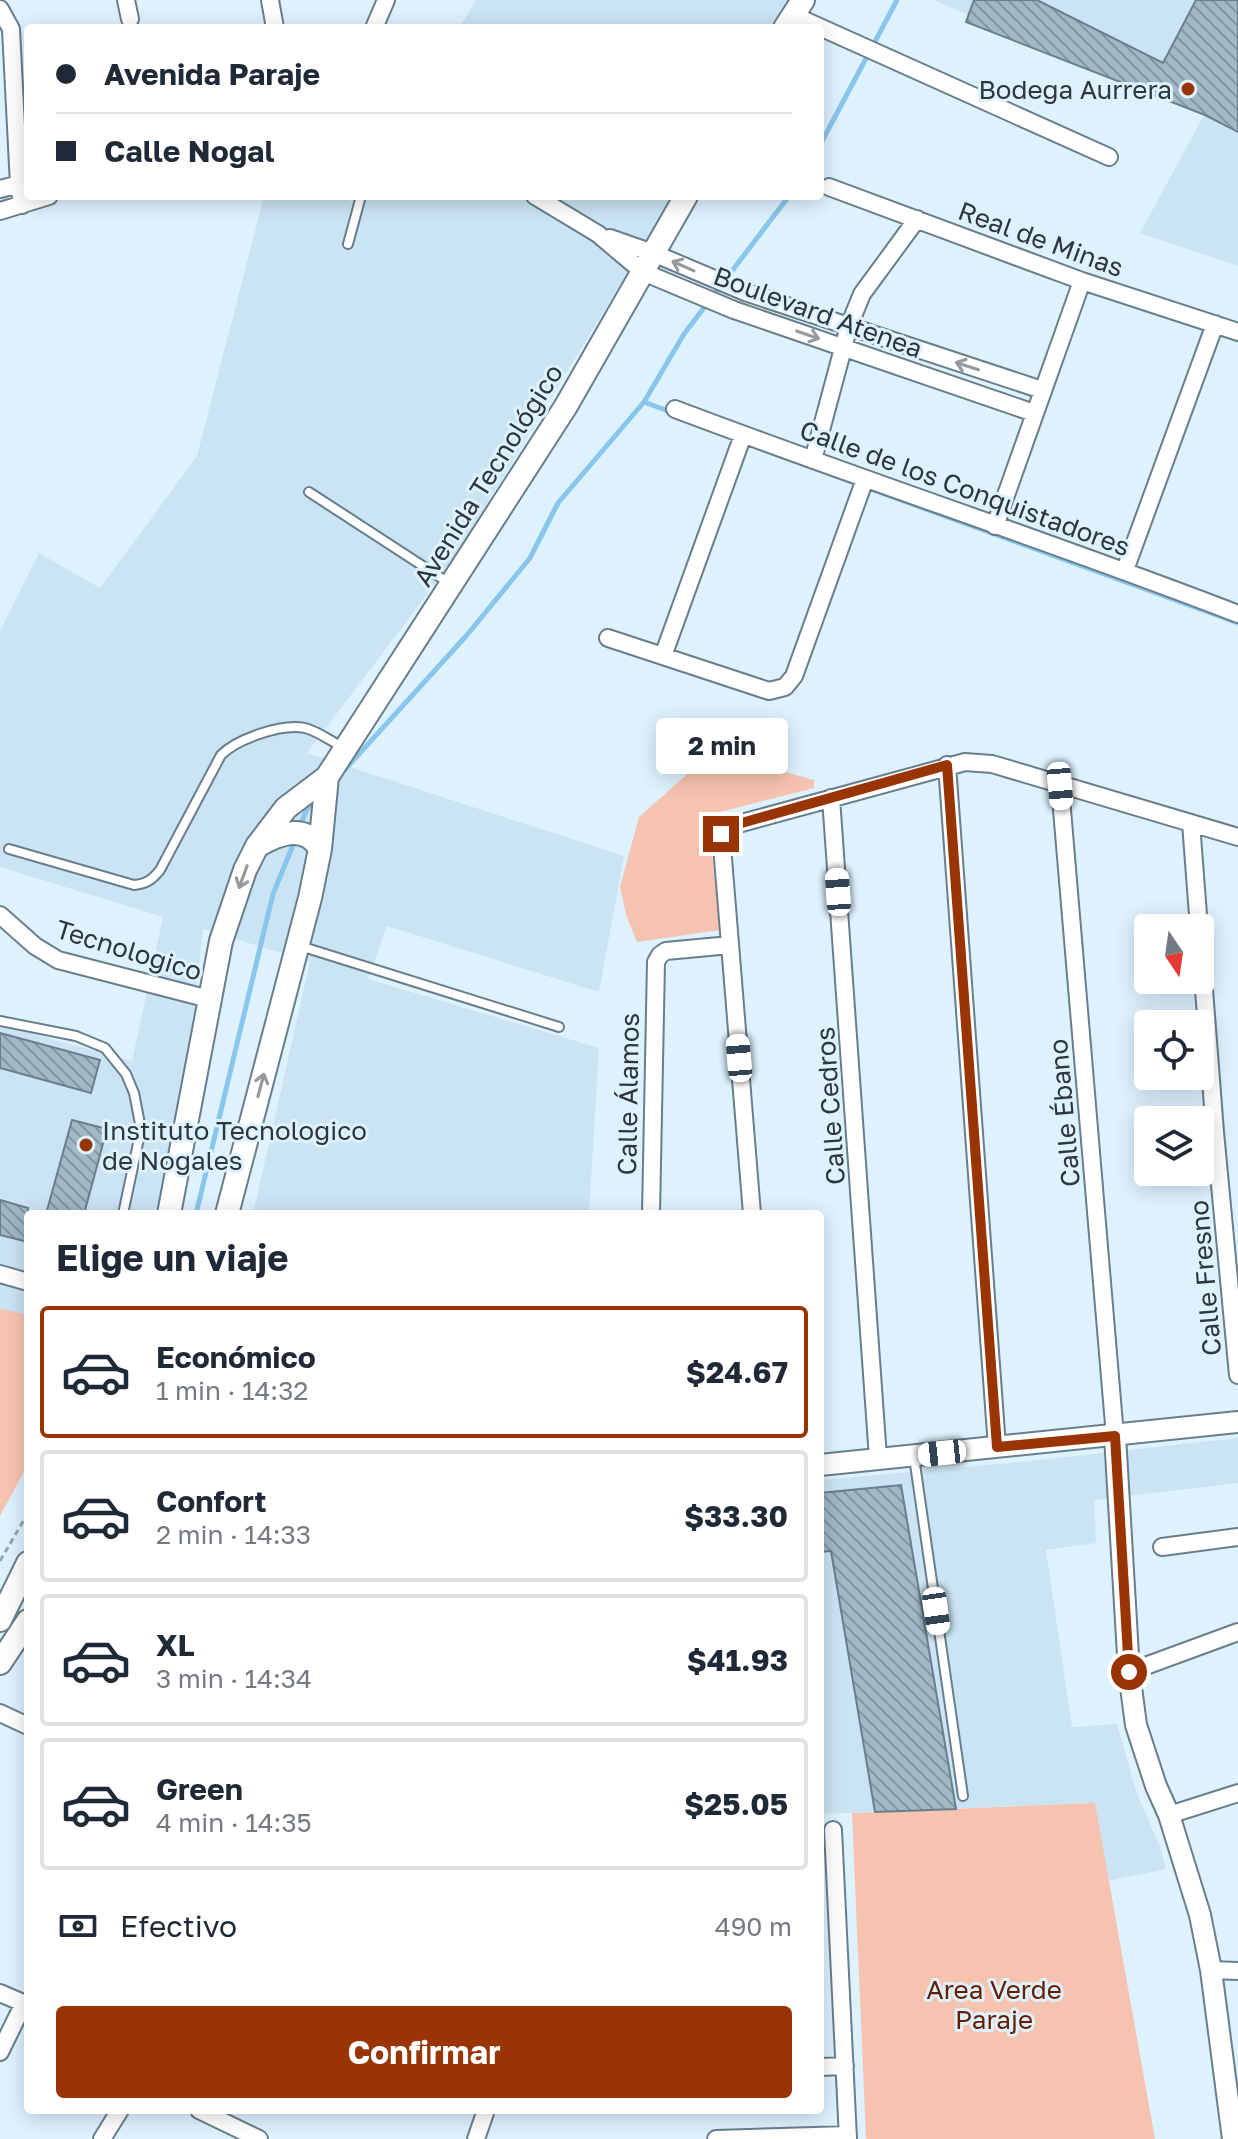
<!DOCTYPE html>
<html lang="es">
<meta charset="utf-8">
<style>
:root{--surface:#fff;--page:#f6f6f7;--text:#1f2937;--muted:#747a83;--line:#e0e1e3;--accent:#993405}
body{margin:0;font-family:"Golos Text",sans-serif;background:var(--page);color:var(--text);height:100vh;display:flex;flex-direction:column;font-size:30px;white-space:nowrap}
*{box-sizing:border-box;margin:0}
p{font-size:26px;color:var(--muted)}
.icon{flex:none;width:44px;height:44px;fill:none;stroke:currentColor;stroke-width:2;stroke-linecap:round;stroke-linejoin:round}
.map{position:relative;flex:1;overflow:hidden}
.sheet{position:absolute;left:24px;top:1210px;width:800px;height:904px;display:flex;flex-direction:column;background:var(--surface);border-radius:8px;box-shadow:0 4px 20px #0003}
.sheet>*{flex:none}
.hud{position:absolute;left:24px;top:24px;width:800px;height:176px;border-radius:8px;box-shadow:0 4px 20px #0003;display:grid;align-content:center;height:176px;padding:0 32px;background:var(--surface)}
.needle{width:52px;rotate:167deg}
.buttons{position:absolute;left:1134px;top:914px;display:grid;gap:16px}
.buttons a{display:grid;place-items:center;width:80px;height:80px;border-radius:8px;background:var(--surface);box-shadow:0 4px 20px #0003;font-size:40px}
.end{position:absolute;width:36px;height:36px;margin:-18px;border:10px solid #993405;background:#fff;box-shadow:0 0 0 4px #fff}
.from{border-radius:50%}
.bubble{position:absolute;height:56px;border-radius:8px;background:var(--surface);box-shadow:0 4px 20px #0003;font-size:26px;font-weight:700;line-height:56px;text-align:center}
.car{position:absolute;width:24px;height:48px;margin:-24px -12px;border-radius:10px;box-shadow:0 0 6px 2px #0007;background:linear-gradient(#fff 24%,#345 0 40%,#fff 0 76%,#345 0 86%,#fff 0)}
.hud b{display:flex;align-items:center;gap:28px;height:76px;font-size:30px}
.hud b+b{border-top:2px solid var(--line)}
.hud i{width:20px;height:20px;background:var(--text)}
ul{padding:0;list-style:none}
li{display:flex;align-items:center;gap:24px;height:132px;margin:0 16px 12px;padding:0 16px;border:4px solid var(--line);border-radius:8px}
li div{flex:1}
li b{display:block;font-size:30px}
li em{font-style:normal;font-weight:700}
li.on{border-color:var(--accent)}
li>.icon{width:72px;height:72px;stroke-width:1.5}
h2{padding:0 32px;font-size:36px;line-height:96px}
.pay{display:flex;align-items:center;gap:20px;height:88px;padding:0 32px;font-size:30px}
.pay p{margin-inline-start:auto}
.cta{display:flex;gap:16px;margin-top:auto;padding:16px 32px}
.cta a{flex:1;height:92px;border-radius:8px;background:var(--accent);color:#fff;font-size:32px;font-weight:700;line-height:92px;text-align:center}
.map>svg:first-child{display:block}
</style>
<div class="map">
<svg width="1238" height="2139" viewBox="0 0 1238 2139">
<defs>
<pattern id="building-back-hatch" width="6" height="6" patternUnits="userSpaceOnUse" patternTransform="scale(2)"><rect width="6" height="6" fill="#a1b8c7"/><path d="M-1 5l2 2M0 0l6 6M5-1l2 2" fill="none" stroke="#8496a3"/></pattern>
</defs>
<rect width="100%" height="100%" fill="#def2fe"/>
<path fill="#cbe4f3" d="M476,0H795L777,28H459Z
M933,0H1238V266L1140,233L1204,115Z
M264,196H674L450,564L307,753L624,856L599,992L387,926L368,979L599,1048L589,1214H253L310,962L203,929L187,1076L156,1214H28V1320L0,1309V1025L132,1061L163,917L0,867V631L39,553L100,588L197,456Z
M1238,1438V1483L1094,1500L1096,1543L1046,1550L1072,1727L1117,1724L1137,1794L1160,1846L1166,1869L1108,1881L1095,1803L820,1814V1480L1021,1462Z"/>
<path fill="#f7c3b1" d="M712,752L814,780V788L708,815L720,930L637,942L626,915L620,887L639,817Z
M0,1309L21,1313L28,1317V1464L0,1516Z
M1095,1803L1155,2139H866L852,1813Z"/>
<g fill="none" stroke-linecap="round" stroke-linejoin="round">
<path stroke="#89c6eb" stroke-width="5" d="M820,145L897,0
M644,402L671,412
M871,489L1238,623
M340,775L467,635L530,558L558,503L644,402L684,334L789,196
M299,828L307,809L316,800
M196,1214L273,894L296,838"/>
</g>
<path fill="url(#building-back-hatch)" stroke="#697f8d" stroke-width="2" d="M974,0H1037L1163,63L1196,0H1238V132L1205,115L966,22Z
M0,1033L100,1060L91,1093L0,1068Z
M72,1120L107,1129L84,1214H46Z
M0,1200L28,1208V1242L0,1235Z
M901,1485L956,1809L875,1812L831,1551L820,1552V1493Z"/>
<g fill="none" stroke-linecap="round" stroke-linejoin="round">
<defs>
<path id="service" d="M348,244L361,196
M309,492L449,583
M9,849L134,885C146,884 152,880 160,870L221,755C237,739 282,723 305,728C318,731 332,742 344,748
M300,946L559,1027
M0,1021L76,1036L105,1048L126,1074L134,1093L141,1129L123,1214
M914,1457L963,1796"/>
<path id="minor" d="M126,0L130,19
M270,0L275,28
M0,9L11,29L19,185L22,205
M793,15L1109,157
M374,28L386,0
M829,187L1082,281L1238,332
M0,189L27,182
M535,196L598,234L643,272L734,310L1034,413
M0,211L49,196
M610,238L653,253L745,292L1042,390
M675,409C862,480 1052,542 1238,614
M813,460L849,326L862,294L917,219
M995,526L1082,281
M1125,570L1215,324
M608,638L769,691L785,687L794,676L865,479
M663,656L743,435
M947,765L997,1447
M1060,786L1115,1436
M831,798L878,1458
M1191,823L1199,928
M0,915L35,946L58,960L209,999
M1200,938L1215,1132L1238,1375
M651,1214L656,962L660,955L666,951L730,945
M752,1214L721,834L738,824L965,762L992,764L1238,837
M0,1274L28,1282
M1162,1547L1238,1537
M1129,1672L1238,1632
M0,1713L28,1726
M1169,1815L1238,1793
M833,1830L848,2139
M1211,1970L1238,1971
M0,1993L28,2005
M0,2052L24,2003
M820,2067L845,2066
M199,2110L259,2139
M102,2139L120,2110
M476,2139L486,2110
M716,2139L848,2135"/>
<path id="tertiary" d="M1115,1436L1129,1672L1136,1725L1156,1786L1169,1815L1200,1915L1211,1970L1233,2139
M820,1465L1238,1422"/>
<path id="secondary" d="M785,28L803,0
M259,845C280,833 306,824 320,849
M169,1214L221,941L245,870L257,846L286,808L327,777L566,406L686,196
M227,1214L310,898L320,849L327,777
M0,1620L28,1563
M0,1663L28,1621"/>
</defs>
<use href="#service" stroke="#697e8c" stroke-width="12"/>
<use href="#minor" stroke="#697e8c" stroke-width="20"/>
<use href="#tertiary" stroke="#697e8c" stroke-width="24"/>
<use href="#secondary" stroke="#697e8c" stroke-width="26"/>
<path stroke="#97a6b0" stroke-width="3" stroke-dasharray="6 4" stroke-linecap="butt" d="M0,1561L28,1513"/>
<use href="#service" stroke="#fff" stroke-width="8"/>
<use href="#minor" stroke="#fff" stroke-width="16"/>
<use href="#tertiary" stroke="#fff" stroke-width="20"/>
<use href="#secondary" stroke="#fff" stroke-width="22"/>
</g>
<defs><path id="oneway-shaft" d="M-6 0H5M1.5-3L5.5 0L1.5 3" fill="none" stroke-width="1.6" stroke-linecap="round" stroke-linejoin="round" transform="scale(2)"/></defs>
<g stroke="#969a9e">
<use href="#oneway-shaft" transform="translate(683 266) rotate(-156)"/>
<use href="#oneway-shaft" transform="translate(808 335) rotate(19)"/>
<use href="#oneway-shaft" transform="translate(967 366) rotate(-162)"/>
<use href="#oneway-shaft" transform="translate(243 877) rotate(110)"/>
<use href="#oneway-shaft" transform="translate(261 1085) rotate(-75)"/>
</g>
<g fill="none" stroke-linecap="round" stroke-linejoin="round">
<path stroke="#993405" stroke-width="10" d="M721,834L738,824L947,765L997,1447L1115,1436L1129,1672"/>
</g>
<g fill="#993405" stroke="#def2fe" stroke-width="3">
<circle cx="1188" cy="89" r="8"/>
<circle cx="86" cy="1145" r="8"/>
</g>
<g text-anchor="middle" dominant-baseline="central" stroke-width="6" stroke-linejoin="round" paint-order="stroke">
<g font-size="26" fill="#2d363c" stroke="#def2fe" text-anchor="end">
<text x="1172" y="89">Bodega Aurrera</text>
<text x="102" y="1130" text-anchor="start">Instituto Tecnologico<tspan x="102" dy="30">de Nogales</tspan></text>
</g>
<g font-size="26" fill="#2d363c" stroke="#def2fe">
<text transform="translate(1041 239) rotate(20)">Real de Minas</text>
<text transform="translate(818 312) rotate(20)">Boulevard Atenea</text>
<text transform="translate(488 475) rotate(-58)">Avenida Tecnológico</text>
<text transform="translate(965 488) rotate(20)">Calle de los Conquistadores</text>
<text transform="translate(129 950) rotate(17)">Tecnologico</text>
<text transform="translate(628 1094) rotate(-89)">Calle Álamos</text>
<text transform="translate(830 1106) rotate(-94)">Calle Cedros</text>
<text transform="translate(1064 1113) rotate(-95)">Calle Ébano</text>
<text transform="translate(1205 1278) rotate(-95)">Calle Fresno</text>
</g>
<g font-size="26" fill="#651c00" stroke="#def2fe">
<text x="994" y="1989">Area Verde<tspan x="994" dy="30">Paraje</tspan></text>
</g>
</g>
</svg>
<div class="buttons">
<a><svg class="needle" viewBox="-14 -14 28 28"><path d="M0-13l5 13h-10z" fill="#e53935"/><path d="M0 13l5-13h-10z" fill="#747a83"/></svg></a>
<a><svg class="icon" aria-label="locate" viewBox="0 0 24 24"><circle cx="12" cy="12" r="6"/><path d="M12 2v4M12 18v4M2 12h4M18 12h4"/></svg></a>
<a><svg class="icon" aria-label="layers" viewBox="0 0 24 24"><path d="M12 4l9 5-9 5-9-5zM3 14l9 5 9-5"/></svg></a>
</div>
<i class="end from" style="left:1129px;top:1672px"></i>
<i class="end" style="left:721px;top:834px"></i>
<div class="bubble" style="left:656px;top:718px;width:132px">2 min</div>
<i class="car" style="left:1060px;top:786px;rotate:175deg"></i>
<i class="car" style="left:838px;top:892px;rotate:356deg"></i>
<i class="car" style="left:739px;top:1058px;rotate:355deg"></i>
<i class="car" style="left:942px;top:1453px;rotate:264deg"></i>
<i class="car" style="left:936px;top:1611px;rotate:172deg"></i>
<div class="hud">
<b><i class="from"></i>Avenida Paraje</b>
<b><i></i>Calle Nogal</b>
</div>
<section class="sheet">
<h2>Elige un viaje</h2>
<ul>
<li class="on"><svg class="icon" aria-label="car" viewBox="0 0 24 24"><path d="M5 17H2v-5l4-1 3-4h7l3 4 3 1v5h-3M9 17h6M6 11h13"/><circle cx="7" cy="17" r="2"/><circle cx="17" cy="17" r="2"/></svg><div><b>Económico</b><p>1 min · 14:32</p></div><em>$24.67</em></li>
<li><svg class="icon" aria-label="car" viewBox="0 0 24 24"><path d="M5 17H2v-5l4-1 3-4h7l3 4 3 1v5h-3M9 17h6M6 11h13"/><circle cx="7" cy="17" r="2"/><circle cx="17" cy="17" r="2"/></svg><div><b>Confort</b><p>2 min · 14:33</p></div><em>$33.30</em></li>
<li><svg class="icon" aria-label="car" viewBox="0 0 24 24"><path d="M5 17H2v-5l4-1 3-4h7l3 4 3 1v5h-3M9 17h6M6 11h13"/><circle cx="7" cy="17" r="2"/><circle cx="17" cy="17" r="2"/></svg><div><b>XL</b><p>3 min · 14:34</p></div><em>$41.93</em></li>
<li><svg class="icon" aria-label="car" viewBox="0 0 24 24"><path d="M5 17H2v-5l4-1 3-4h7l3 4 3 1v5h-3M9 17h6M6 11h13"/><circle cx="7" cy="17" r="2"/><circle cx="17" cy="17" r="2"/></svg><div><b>Green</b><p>4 min · 14:35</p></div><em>$25.05</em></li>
</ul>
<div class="pay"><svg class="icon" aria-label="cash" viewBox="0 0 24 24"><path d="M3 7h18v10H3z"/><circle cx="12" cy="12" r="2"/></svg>Efectivo<p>490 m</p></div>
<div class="cta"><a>Confirmar</a></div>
</section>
</div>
